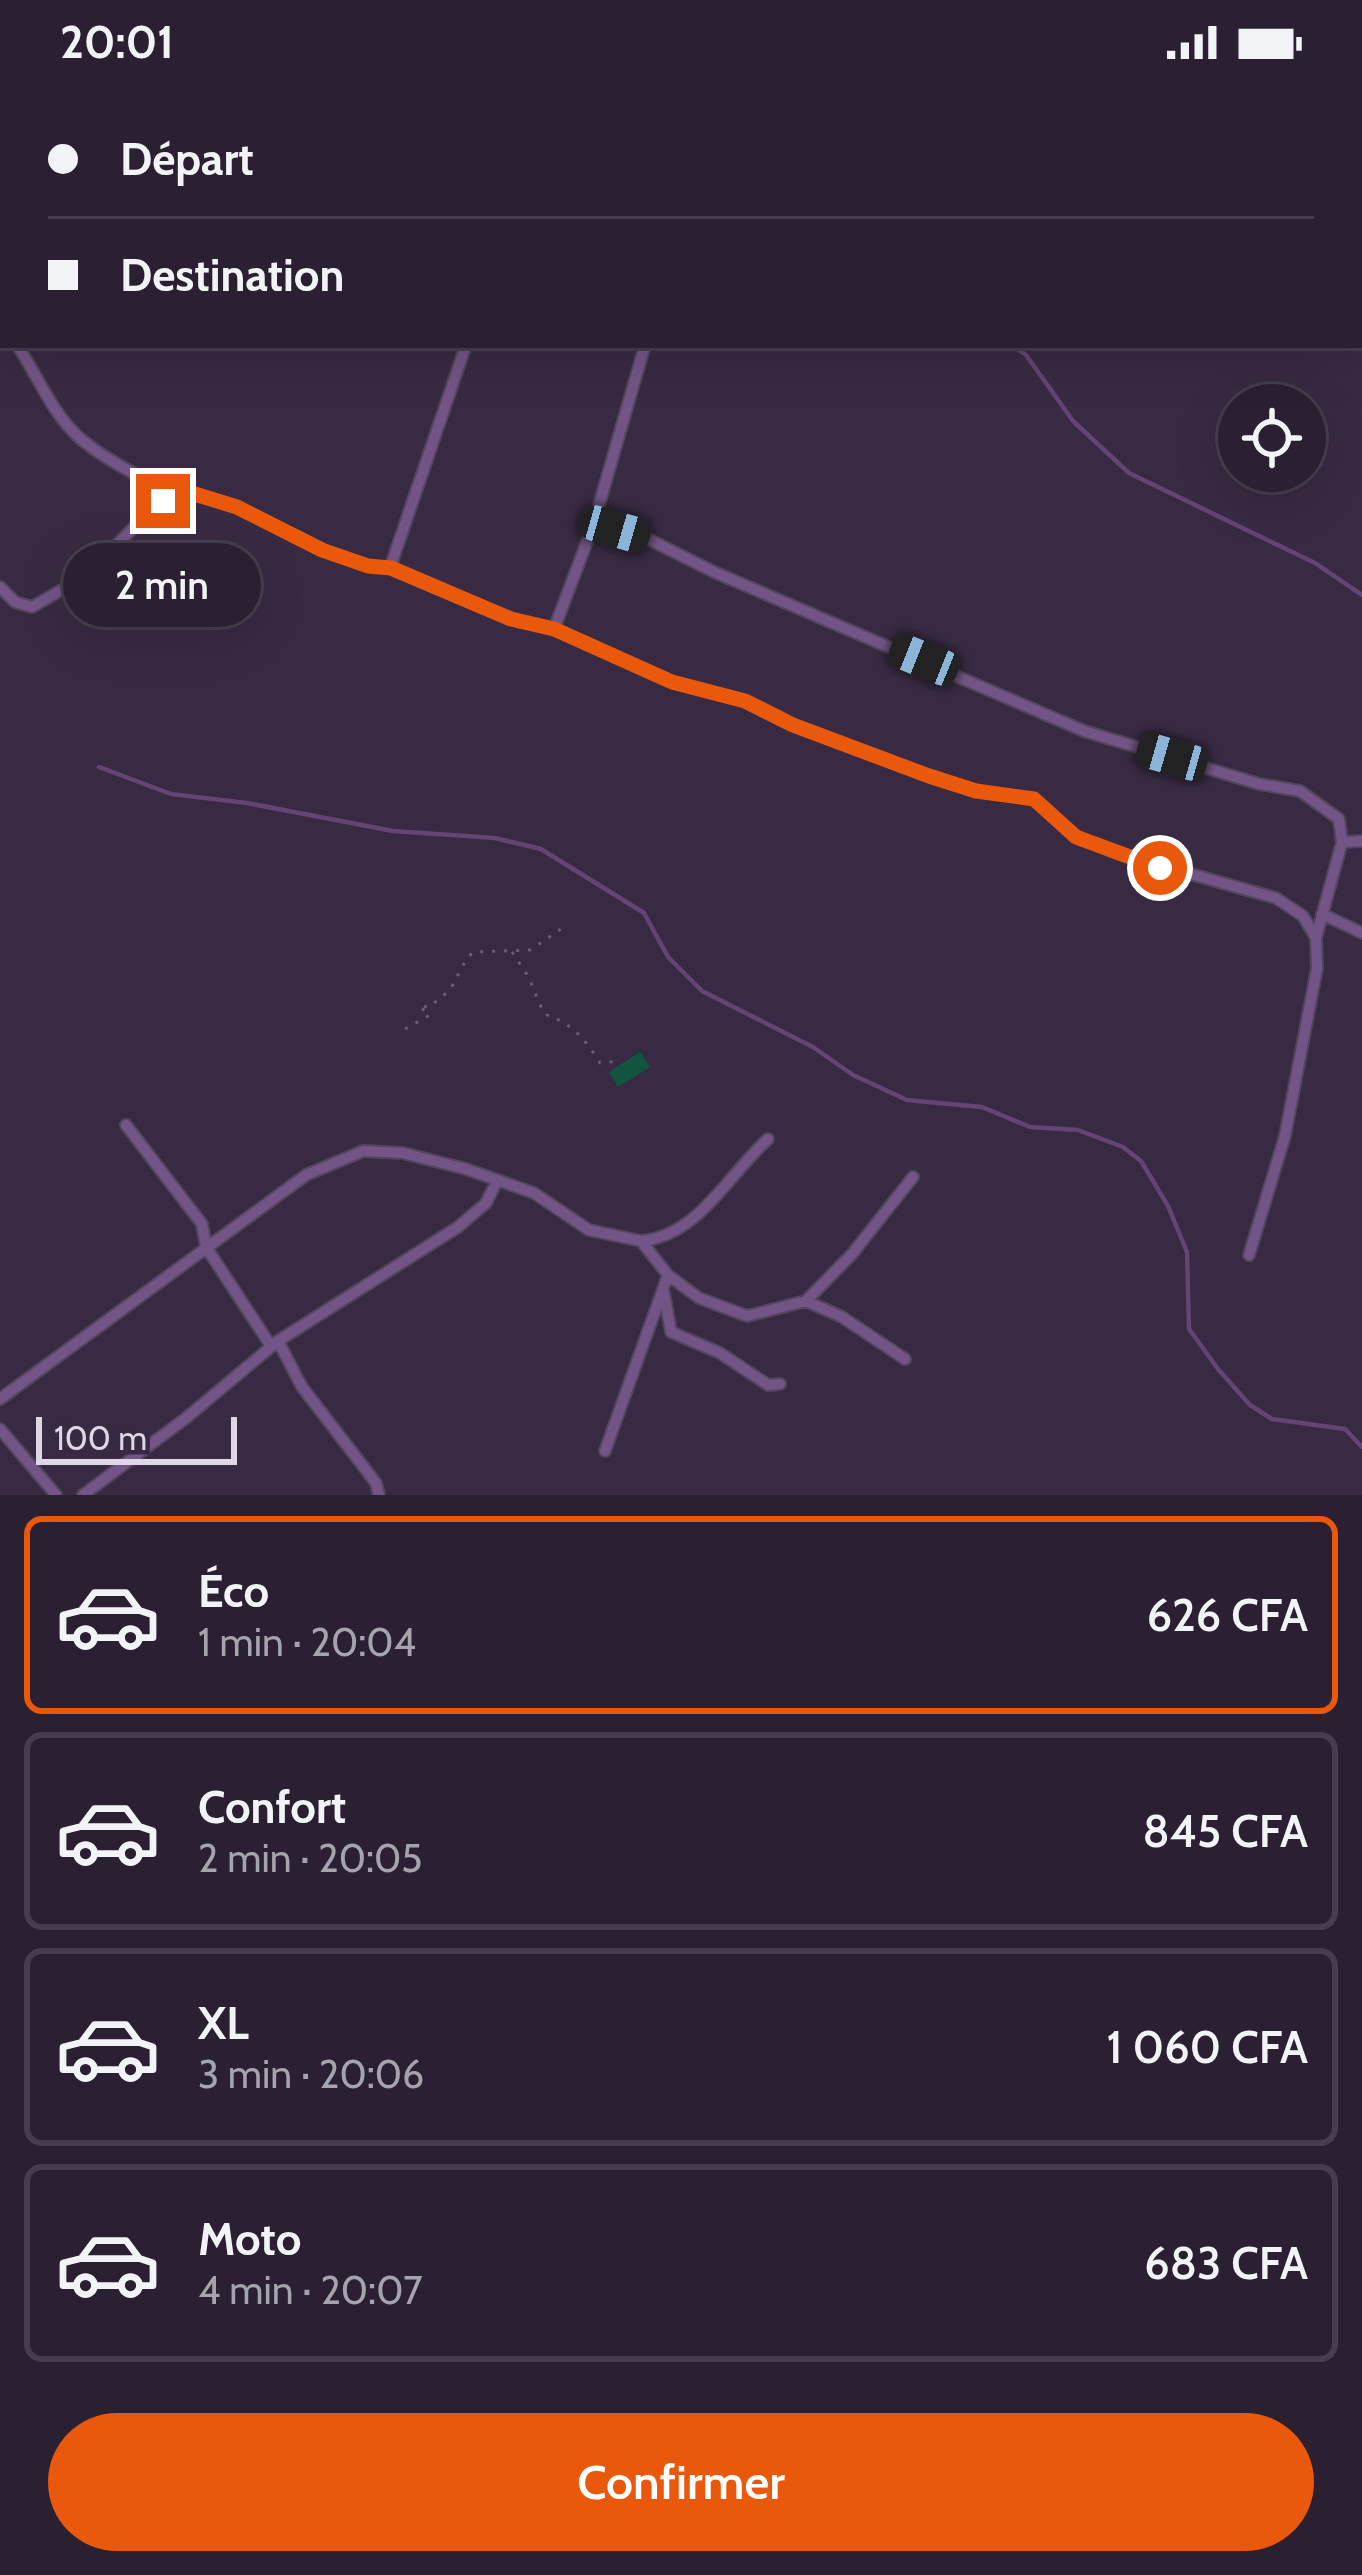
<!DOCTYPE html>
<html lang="fr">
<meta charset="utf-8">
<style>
:root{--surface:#2a2032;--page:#32283a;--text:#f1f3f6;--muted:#a5a3ac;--line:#463e4d;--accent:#ea580c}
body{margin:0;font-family:Cabin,sans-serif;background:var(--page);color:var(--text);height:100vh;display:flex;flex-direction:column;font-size:45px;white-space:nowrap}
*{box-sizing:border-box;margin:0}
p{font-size:39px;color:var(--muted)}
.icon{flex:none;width:66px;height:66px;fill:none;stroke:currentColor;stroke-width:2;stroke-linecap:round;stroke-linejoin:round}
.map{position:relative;height:1411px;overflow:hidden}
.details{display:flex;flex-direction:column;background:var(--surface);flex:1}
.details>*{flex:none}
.top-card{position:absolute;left:0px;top:0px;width:1362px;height:264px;box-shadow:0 12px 48px #0002,0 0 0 3px var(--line);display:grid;align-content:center;height:264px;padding:0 48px;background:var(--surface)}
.tools{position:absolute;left:1218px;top:300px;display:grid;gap:24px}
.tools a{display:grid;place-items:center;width:108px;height:108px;border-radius:50%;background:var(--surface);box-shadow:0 12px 48px #0002,0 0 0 3px var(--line);font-size:60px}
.scale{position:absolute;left:36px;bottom:30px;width:201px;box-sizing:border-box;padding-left:12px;border:6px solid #dfd6e6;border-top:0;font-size:33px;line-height:42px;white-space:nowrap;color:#dfd6e6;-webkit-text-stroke:9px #382a42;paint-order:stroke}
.end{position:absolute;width:54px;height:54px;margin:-27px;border:15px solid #ea580c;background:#fff;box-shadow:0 0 0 6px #fff}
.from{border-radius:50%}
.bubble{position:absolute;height:84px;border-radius:42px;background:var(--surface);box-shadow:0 12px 48px #0002,0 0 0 3px var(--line);font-size:39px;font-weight:600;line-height:84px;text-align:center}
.car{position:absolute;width:36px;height:72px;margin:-36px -18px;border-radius:15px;box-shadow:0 0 9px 3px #0007;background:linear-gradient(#222 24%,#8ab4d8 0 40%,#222 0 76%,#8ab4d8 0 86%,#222 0)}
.top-card b{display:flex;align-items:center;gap:42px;height:114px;font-size:45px}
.top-card b+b{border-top:3px solid var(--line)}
.top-card i{width:30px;height:30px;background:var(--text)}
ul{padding:21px 0 0;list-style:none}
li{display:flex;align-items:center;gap:36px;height:198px;margin:0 24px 18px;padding:0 24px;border:6px solid var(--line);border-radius:18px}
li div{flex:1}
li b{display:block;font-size:45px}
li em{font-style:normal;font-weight:600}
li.active{border-color:var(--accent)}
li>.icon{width:108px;height:108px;stroke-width:1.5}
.action{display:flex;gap:24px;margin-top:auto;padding:24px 48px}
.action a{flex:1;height:138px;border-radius:72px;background:var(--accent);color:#fff;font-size:48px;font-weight:600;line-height:138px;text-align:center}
.status{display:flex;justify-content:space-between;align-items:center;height:84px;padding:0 60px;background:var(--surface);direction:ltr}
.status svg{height:33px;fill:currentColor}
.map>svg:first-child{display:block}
</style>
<div class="status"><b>20:01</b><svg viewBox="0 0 49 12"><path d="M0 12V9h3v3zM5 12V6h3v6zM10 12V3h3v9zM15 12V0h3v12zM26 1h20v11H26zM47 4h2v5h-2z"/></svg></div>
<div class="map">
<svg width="1362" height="1411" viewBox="0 0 1362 1411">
<rect width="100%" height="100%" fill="#382a42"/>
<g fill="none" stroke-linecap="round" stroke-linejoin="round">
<path stroke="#624572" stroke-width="4.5" d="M181,0L187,3
M1012,261L1026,271L1073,337L1129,389L1315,479L1362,511
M99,683L171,710L247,719L393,747L495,754L541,765L644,829L668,873L702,907L813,963L853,991L907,1016L982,1023L1030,1043L1078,1046L1123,1063L1141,1077L1168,1122L1187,1168L1189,1245L1218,1285L1250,1321L1272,1335L1345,1345L1362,1363"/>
</g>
<path fill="#11553e" d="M640,968L650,983L618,1003L609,988Z"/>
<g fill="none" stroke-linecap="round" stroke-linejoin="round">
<defs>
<path id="street" d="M0,237L3,240
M17,261C38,292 53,332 82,356C110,379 143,394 174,409
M593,442L645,261
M390,484L466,261
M0,503L15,518L32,523L86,492L152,425L174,409L185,407L237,423L322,466L368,482L390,484L511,535L554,545L672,598L745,617L793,641L929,692L976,707L1034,715L1077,753L1116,769L1276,814L1303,832L1316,854L1317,884L1285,1052L1249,1171
M554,545L593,442L648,455L714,488L1084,647L1259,700L1300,707L1339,735L1342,758L1316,854
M1342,758L1362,757
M1322,830L1362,849
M126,1041L202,1140L206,1163L271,1262
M641,1157C698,1152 728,1091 768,1055
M664,1209L671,1248L720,1269L768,1301L780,1300
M806,1217L852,1170L913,1093
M278,1257L302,1303L376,1399L379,1411
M0,1315L306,1091L363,1067L403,1069L466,1085L534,1109L589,1146L641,1157L668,1191L699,1214L747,1232L806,1217L842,1233L905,1275
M0,1345L56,1411
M605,1367L668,1191
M83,1411L186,1334L278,1257L458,1143L486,1119L497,1097"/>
</defs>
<use href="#street" stroke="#53465c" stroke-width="14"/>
<path stroke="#6b5e74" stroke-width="3" stroke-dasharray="3 9" stroke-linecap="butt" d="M977,0L980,3
M1280,0L1284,3
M1359,43L1362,44
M512,868L528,892L544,930C571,938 586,956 600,979L621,977
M405,945L430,931L419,922L431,923C437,914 447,911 452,902C460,888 462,880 473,868L530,866L561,845"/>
<use href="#street" stroke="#725586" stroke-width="10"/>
</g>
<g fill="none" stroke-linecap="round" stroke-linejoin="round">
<path stroke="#ea580c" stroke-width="15" d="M163,417L185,407L237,423L322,466L368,482L391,484L511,535L554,545L672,598L745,617L793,641L929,692L976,707L1034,715L1076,753L1160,784"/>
</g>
</svg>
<div class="tools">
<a><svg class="icon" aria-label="locate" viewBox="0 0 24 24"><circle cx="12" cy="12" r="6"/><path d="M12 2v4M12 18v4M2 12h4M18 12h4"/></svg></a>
</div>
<div class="scale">100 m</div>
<i class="end from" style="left:1160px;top:784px"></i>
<i class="end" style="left:163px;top:417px"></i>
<div class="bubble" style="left:63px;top:459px;width:198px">2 min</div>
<i class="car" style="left:615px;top:445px;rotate:106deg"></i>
<i class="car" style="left:924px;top:576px;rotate:292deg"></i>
<i class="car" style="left:1172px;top:673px;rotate:286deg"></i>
<div class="top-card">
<b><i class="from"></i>Départ</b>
<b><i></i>Destination</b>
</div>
</div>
<section class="details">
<ul>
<li class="active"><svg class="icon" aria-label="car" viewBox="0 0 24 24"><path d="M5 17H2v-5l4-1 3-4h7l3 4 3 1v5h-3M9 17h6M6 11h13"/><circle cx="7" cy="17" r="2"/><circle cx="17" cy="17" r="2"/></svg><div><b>Éco</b><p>1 min · 20:04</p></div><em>626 CFA</em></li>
<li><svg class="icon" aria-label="car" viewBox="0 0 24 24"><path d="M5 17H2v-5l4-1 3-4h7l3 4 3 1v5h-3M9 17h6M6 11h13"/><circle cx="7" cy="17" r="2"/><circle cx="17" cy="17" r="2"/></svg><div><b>Confort</b><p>2 min · 20:05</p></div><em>845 CFA</em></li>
<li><svg class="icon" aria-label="car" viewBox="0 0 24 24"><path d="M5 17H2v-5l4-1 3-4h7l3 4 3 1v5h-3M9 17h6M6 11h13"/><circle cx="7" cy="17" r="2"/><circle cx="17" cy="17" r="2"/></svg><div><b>XL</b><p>3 min · 20:06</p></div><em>1 060 CFA</em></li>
<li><svg class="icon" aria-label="car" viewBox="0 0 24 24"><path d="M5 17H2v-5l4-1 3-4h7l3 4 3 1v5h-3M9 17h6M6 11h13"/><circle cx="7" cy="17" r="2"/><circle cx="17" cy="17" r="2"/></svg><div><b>Moto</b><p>4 min · 20:07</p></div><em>683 CFA</em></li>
</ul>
<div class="action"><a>Confirmer</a></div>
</section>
